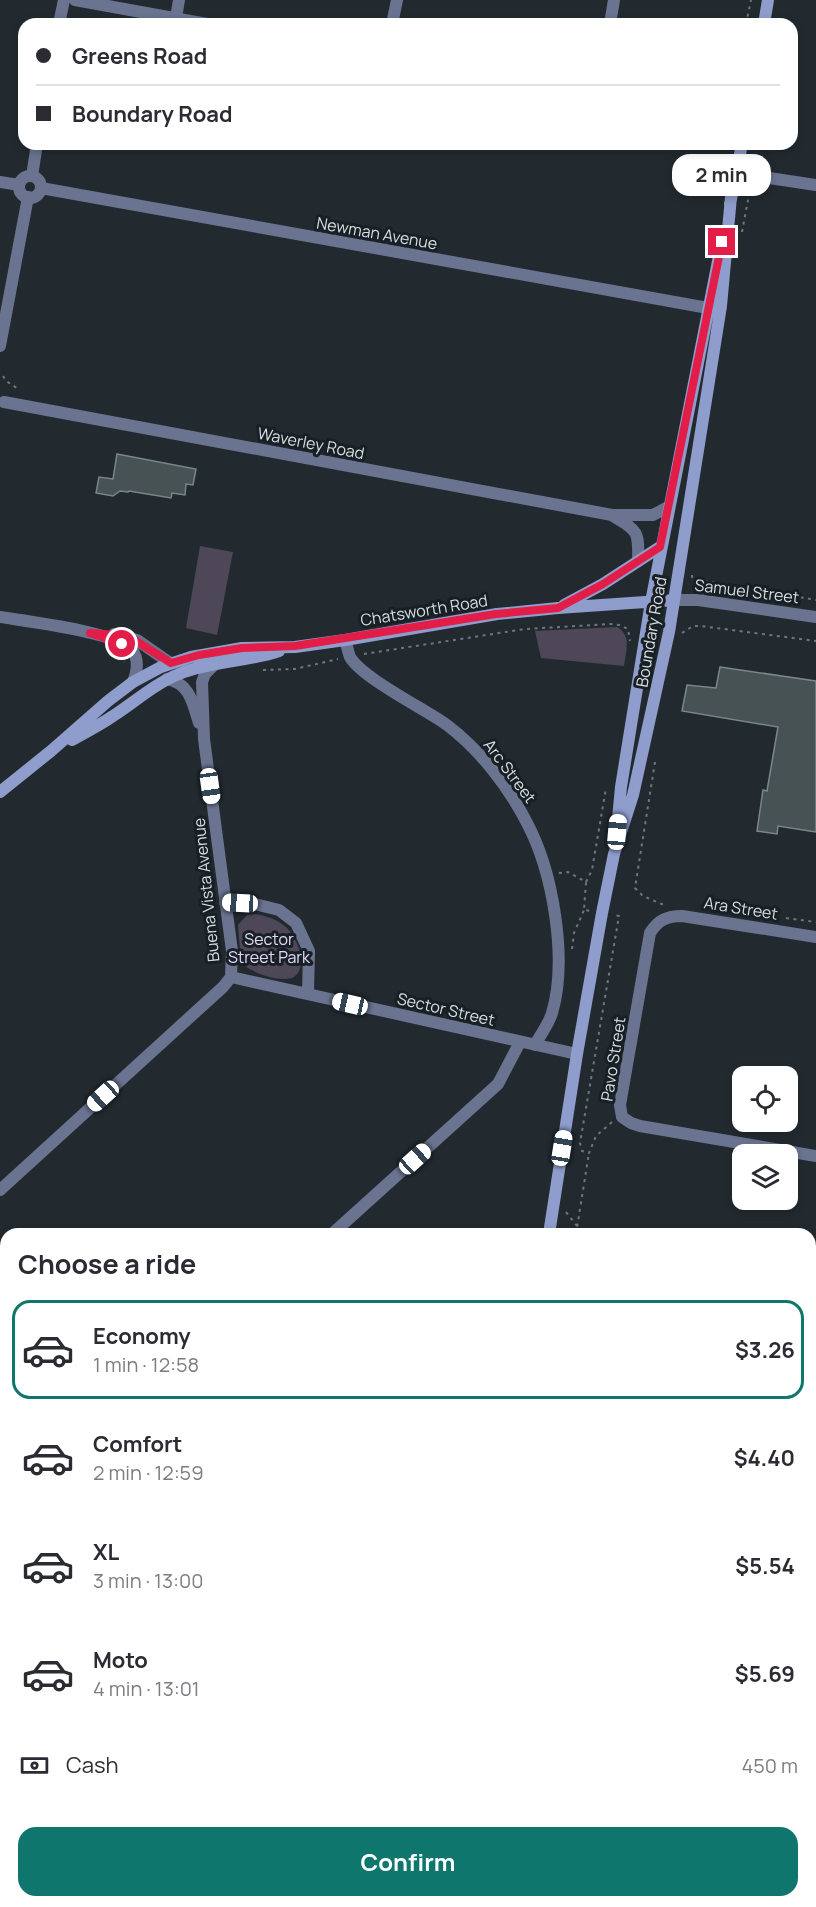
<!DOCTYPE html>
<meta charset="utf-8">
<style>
:root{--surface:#fff;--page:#f7f7f7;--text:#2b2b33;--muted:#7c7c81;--line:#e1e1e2;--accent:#0f766e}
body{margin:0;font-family:Manrope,sans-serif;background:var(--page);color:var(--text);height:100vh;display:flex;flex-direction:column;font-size:22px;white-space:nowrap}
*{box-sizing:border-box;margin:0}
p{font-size:20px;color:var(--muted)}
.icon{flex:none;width:33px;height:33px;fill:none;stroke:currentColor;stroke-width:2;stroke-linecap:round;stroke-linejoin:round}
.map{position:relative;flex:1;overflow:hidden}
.drawer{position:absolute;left:0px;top:1228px;width:816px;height:680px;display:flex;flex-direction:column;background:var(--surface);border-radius:18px 18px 0 0;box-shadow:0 3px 9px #0003}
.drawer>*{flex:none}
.guide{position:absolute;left:18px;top:18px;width:780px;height:132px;border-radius:18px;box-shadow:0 3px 9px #0003;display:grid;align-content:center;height:132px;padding:0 18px;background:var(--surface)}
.controls{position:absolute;left:732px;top:1066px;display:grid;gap:12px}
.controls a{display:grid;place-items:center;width:66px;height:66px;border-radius:12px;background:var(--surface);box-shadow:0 3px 9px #0003;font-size:30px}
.end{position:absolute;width:27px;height:27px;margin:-14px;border:8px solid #e11d48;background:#fff;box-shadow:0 0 0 3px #fff}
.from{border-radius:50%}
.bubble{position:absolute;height:42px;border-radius:18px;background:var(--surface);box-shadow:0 3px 9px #0003;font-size:20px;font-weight:700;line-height:42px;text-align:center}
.car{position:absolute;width:18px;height:36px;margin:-18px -9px;border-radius:8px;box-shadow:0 0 4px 2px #0007;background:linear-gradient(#fff 24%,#345 0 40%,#fff 0 76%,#345 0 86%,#fff 0)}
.guide b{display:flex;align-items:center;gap:21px;height:57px;font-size:22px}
.guide b+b{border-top:2px solid var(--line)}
.guide i{width:15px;height:15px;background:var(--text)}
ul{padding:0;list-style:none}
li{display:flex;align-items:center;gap:18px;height:99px;margin:0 12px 9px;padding:0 6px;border:3px solid transparent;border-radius:18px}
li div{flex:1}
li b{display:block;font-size:22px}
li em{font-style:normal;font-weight:700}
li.on{border-color:var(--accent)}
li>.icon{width:54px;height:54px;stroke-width:1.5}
h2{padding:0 18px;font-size:27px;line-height:72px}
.pay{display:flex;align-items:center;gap:15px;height:66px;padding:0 18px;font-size:22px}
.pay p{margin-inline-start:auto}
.cta{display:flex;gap:12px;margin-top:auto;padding:12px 18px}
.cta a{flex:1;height:69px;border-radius:18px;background:var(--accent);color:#fff;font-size:24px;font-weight:700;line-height:69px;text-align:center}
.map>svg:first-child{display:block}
</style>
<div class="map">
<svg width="816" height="1907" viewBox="0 0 816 1907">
<rect width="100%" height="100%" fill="#222a30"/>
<path fill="#4d4757" d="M200,546L233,552L217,635L186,628Z
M617,627C632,635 626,651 624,666L541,658L535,631Z
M255,914C265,916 274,918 282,924C294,931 306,958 299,971C298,974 294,977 292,978C277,982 251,973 241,962L238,925L247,915Z
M0,1437L6,1438V1521L0,1522Z
M810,1499L816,1500V1907H559V1902H810Z"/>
<path fill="#465254" stroke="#7a878a" stroke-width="1.5" d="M117,454L196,469L193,485L186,484L185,495L172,493L171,498L129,491L128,492L120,491L113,496L96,493L99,477L113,479Z
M720,667L816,681V832L778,826L777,834L757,831L763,790L767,791L778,727L682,711L687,685L716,688Z"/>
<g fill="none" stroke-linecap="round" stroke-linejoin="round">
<path stroke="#70777c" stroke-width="2" stroke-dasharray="3 4.5" stroke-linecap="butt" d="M746,24L751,0
M758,162L761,158
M742,232L748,200L752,189
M3,376L6,381L17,388
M692,575V577L706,581L816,600
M682,633L693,626H701L816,641
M111,654L124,662
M364,654L525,629L611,624L619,625L628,629L630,641
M263,670L295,669L338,659
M655,762L635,888L643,896L664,905
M559,873L568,872L586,882L584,910L591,911
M586,882L592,870L606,788
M786,918L816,922
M572,949L574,933L584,910
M612,1122L596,1136L589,1153L582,1151L580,1143L619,916L614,915
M566,1212L577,1226
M576,1234L589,1153
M810,1535H816
M810,1841L816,1851
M654,1902L655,1907"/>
<path stroke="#6a7390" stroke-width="12" d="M75,0L207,24
M176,18L179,0
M59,24L64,0
M392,24L397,0
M610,24L614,0
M736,173L816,185
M32,176L37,144
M0,346L28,197
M4,402L612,515H653L668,507
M613,516C638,531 639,531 638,561
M0,617C25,621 118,632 132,650C139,659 137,672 133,682
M114,634L137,640L170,663
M345,640C347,645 348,652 350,657C362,678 425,709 447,725C480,750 508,786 527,823C553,872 568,959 552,1013C549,1024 540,1035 535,1045
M167,679C190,683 193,704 199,723
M225,903L255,904L279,910L296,923L309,951L308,994
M816,937L682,916C667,916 658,920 650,933L620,1105L622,1117L631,1123L640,1126L816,1156
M231,977L577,1054
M0,1190L223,987L231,977L232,951L204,739L202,682L205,674L215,664
M332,1234L498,1084L520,1042
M810,1370L816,1371
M0,1415L6,1417
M0,1765L6,1766
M217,1902L218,1907
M407,1902L408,1907"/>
<path stroke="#6a7390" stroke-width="12" d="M19 187a11 11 0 1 1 22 0a11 11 0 1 1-22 0Z
M0,182L19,185
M41,188L708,308
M674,600H698L816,617"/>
<path stroke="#8e9dcc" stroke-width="12" d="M764,24L768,0
M730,204L742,144
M564,605L603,584L660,547
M72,740C86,732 100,725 113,716C135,702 154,684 179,674C211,661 247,662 279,651
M0,792L51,751L108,701L133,682L161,667L191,657L242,648L295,647L345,640L497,614L558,608L674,600
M617,829L621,787L651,602L719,256
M549,1234L577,1054L602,913L614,854L633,795L669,632L721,306L731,197
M544,1902V1907"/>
</g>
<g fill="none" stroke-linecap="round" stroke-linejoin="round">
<path stroke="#e11d48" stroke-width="8" d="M122,644L90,633L117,635L133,639L171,663L199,655L242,648L295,646L496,614L558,608L603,584L660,547L722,242"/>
</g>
<g text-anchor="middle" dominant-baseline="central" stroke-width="6" stroke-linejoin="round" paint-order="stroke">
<g font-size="16" fill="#d9dee2" stroke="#182026">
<text transform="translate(377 233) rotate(10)">Newman Avenue</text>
<text transform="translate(311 443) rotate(11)">Waverley Road</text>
<text transform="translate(747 591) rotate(7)">Samuel Street</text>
<text transform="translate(424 610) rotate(-9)">Chatsworth Road</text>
<text transform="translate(651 632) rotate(-80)">Boundary Road</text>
<text transform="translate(510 771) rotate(53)">Arc Street</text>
<text transform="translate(206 890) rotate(-96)">Buena Vista Avenue</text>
<text transform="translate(741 908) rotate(9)">Ara Street</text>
<text transform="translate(446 1009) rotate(13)">Sector Street</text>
<text transform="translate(613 1059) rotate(-81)">Pavo Street</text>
</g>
<g font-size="16" fill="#e3d8f8" stroke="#182026">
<text x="269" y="939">Sector<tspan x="269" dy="18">Street Park</tspan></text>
</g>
</g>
</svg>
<div class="controls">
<a><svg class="icon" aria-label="locate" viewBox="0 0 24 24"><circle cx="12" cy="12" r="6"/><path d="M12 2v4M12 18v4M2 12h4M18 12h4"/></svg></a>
<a><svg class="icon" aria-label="layers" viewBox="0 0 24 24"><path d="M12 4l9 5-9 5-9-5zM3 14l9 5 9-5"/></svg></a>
</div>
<i class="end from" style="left:122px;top:644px"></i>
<i class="end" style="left:722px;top:242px"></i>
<div class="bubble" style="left:672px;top:154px;width:99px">2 min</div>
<i class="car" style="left:210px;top:786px;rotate:172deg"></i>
<i class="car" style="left:617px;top:832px;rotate:5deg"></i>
<i class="car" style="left:240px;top:903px;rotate:273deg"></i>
<i class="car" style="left:350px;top:1004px;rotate:283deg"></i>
<i class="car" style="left:103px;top:1096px;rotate:228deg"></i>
<i class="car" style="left:562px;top:1148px;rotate:9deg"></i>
<i class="car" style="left:415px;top:1159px;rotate:48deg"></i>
<div class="guide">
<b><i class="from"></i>Greens Road</b>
<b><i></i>Boundary Road</b>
</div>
<section class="drawer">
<h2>Choose a ride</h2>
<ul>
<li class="on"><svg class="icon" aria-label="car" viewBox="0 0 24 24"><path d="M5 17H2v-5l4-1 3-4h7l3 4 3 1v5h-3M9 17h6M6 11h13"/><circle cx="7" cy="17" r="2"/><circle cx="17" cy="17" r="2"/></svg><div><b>Economy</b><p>1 min · 12:58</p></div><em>$3.26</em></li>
<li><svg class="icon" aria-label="car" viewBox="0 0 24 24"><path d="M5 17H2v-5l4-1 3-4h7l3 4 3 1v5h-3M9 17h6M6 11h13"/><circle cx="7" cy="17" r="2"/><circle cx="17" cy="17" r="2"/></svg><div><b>Comfort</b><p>2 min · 12:59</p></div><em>$4.40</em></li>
<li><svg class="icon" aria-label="car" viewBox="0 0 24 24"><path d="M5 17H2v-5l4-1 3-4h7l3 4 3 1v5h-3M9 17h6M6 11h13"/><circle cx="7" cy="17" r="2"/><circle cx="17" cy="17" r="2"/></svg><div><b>XL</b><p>3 min · 13:00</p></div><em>$5.54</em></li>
<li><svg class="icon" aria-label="car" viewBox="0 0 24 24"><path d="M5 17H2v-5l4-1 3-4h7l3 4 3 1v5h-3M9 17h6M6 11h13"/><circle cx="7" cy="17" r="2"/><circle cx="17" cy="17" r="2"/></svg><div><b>Moto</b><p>4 min · 13:01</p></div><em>$5.69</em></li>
</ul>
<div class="pay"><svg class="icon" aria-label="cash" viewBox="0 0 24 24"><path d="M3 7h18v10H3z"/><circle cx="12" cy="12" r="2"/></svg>Cash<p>450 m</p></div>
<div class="cta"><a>Confirm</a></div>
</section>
</div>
